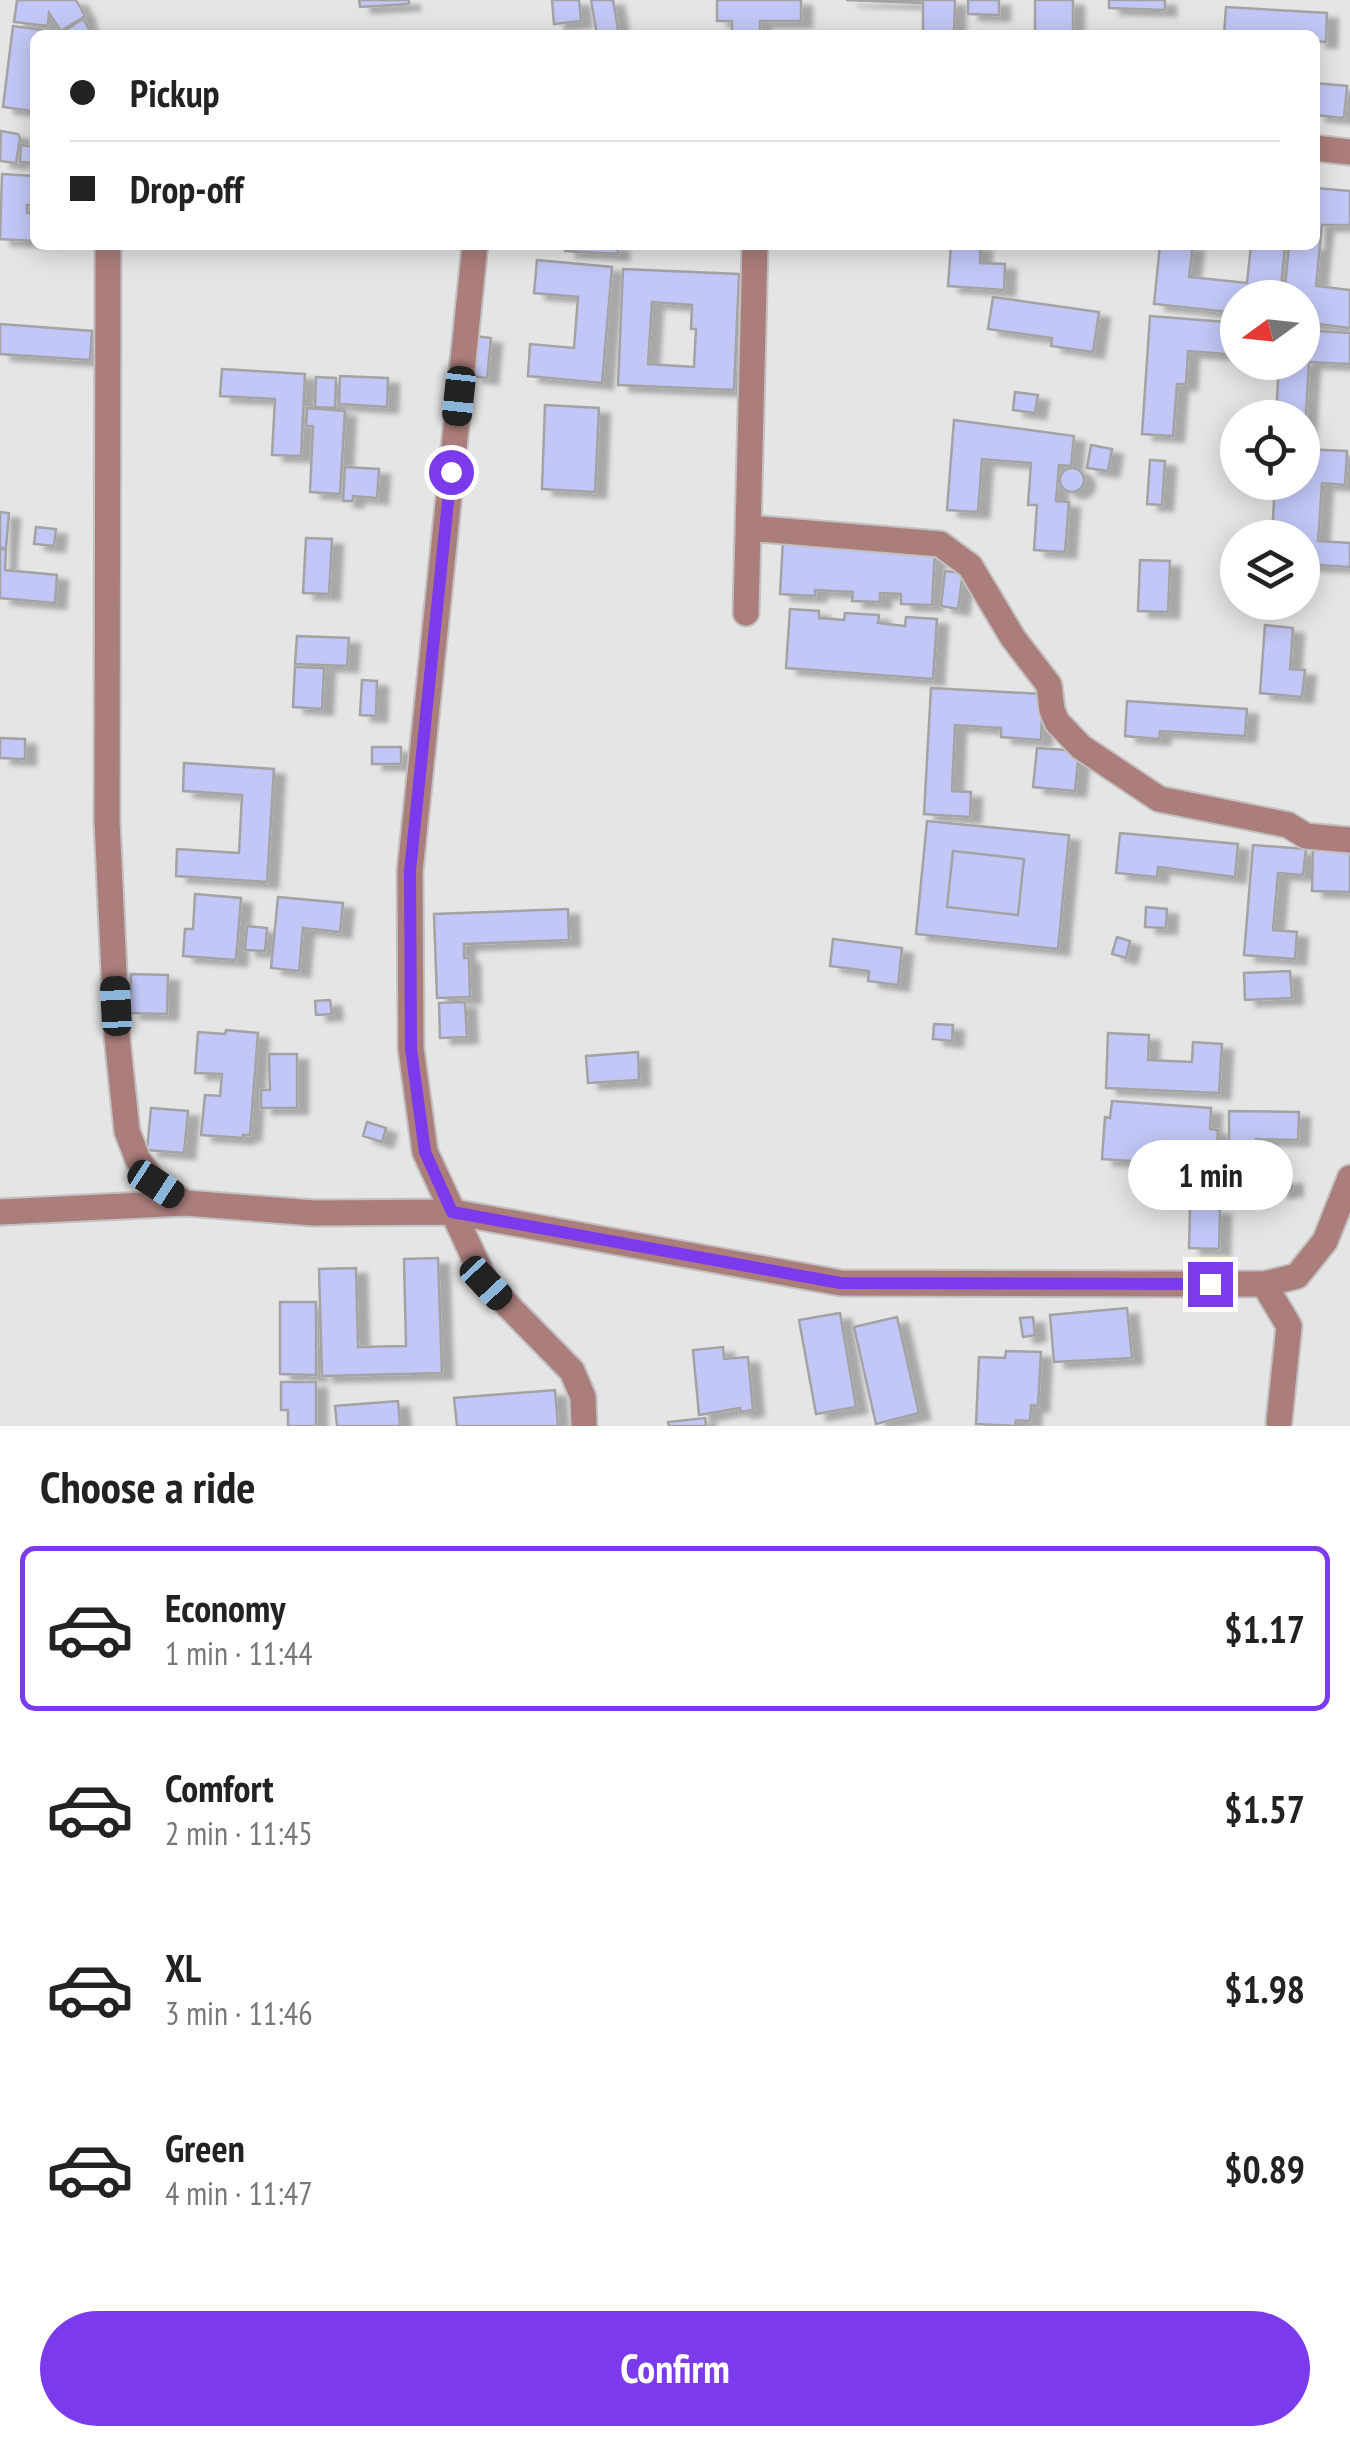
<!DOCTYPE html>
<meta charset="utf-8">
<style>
:root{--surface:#fff;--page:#f6f6f6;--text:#222;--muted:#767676;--line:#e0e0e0;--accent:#7c3aed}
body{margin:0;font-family:"PT Sans Narrow",sans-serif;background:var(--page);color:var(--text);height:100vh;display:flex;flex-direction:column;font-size:38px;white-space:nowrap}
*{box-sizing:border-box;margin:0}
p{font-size:32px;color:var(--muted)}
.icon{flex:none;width:55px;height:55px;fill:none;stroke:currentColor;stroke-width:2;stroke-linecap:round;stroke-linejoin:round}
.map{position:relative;height:1426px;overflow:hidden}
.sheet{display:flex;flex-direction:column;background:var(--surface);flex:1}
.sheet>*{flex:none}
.hud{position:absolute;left:30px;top:30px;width:1290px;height:220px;border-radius:15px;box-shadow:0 5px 25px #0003;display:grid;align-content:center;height:220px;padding:0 40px;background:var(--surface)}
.needle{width:65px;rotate:255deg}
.tools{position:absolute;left:1220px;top:280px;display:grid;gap:20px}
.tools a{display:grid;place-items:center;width:100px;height:100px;border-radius:50%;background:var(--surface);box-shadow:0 5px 25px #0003;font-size:50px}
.end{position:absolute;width:45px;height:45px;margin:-22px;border:12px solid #7c3aed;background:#fff;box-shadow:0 0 0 5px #fff}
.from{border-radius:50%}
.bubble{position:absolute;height:70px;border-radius:35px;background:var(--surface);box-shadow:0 5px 25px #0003;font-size:32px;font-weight:700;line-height:70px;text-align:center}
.car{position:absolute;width:30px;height:60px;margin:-30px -15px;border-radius:12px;box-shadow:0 0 8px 2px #0007;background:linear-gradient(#222 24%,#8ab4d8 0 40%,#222 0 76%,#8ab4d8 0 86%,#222 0)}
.hud b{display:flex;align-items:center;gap:35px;height:95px;font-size:38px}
.hud b+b{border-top:2px solid var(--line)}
.hud i{width:25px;height:25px;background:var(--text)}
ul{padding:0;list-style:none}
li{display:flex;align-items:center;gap:30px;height:165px;margin:0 20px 15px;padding:0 20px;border:5px solid transparent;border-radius:15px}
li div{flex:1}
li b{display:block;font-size:38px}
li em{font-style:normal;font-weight:700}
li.on{border-color:var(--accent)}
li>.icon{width:90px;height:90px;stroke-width:1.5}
h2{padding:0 40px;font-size:45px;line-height:120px}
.primary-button{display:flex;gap:20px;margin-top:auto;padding:20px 40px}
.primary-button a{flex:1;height:115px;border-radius:60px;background:var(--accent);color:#fff;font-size:40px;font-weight:700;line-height:115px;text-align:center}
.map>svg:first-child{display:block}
</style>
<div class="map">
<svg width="1350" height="1426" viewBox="0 0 1350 1426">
<defs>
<filter id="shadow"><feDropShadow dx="11" dy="6" stdDeviation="2.5" flood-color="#0004"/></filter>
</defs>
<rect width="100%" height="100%" fill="#e5e5e6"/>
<path fill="#c3c7f7" stroke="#a3a3a4" stroke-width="2.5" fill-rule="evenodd" filter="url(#shadow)" d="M17,0H76L85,16L61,31L49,13L48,26L14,22Z
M359,0H409V4L360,7Z
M552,0H579L581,21L554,24Z
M591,0H613L619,35H597Z
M717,0H801V21H760V32H732V21H717Z
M846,0H955L954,35H923V3Z
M968,0H999V15L968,14Z
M1035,0H1073V35H1035Z
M1109,0H1165V10L1109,8Z
M1226,7L1327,13L1326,42L1315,41V35H1224Z
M83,19L93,35H67L64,31Z
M13,26L43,30L42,35H35L32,111L3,107Z
M1315,83L1347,86L1344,118L1315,115Z
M1,131L18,134L20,138L16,163L0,161Z
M21,145L35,147V163L20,162Z
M2,174L35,176V205H27V213L35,214V241L0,239Z
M1315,188L1350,191V225H1322L1316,286L1350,290V328L1302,322V298H1284L1289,245H1315Z
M565,245H618V254L565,251Z
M951,245H981L980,263L1005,264L1004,290L948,286Z
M1160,245H1193L1189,277L1247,283L1251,245H1285L1280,298H1238V313L1154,304Z
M537,260L612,267L602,383L528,376L530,344L574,348L578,297L534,293Z
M623,269L739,274L734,390L618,385ZM652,302L692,305L691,329H696L694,367L648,364Z
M993,297L1099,312L1093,352L1051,346L1052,338L988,329Z
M1150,316L1238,323V355L1188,351L1186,384H1177L1173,436L1142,434Z
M0,324L92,331L90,360L0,354Z
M1302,330L1350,333V364L1309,362L1305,430H1302V418H1276L1279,362H1302Z
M475,336L491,338L487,378L471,376Z
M222,369L305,374L301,456L272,455L275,399L220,396Z
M340,376L388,378L387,407L339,404Z
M316,377L336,378L335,408L315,407Z
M1015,392L1038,395L1035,413L1013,410Z
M545,405L599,408L595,492L542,489Z
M307,408L345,411L340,494L310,492L313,426H306Z
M954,420L1074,436L1071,466L1059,465L1056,501L1069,502L1065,552L1034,550L1037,505H1028L1031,463L982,459L978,512L947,510Z
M1091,445L1112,449L1108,471L1087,468Z
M1302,449L1347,451L1345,485L1322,483L1318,541L1350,543V567L1302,564V538H1272L1275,482H1302Z
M1150,460L1165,461L1162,505L1147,504Z
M345,467L379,469L377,498L353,496V501H343Z
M1060 480a12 12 0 1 1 24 0a12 12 0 1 1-24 0Z
M0,512L9,513L6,548H0Z
M36,527L56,529L54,546L34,544Z
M306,538L332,539L329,594L303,593Z
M783,540L935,549L932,605L901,604V594L880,593V602L852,601L853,592L815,590V596L780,594Z
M0,549H6L5,570L57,575L55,603L0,598Z
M1140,560L1170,561L1168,612L1138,611Z
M945,571L963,573L958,609L941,606Z
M790,609L819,611V618L844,620L845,613L879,615L878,623L905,626L906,617L937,619L933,679L786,668Z
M1265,625L1293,628L1290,669L1305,670L1302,697L1260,693Z
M297,636L349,638L347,666L295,664Z
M295,667L324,668L322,709L293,707Z
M362,680L377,681L376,716L360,715Z
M931,688L1043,694L1041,740L1001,737V728L955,725L952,791L971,792L970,817L924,814Z
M1127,701L1247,709L1245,736L1160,731L1159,739L1125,736Z
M0,738L25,739V759L0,758Z
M372,747H401V764H372Z
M1037,748L1079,751L1075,791L1033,787Z
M184,763L274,769L267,882L176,876L177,849L239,853L242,795L183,791Z
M927,821L1069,835L1058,949L916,934ZM953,851L1024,859L1018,915L947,907Z
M1120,833L1238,844L1235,877L1158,867L1157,877L1116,873Z
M1253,845L1306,849L1303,875L1278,873L1273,930L1297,932L1295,959L1244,955Z
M1313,847L1350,848V892L1312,891Z
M953,851L1024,859L1018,915L947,907Z
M195,894L241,898L236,960L183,956L185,929H193Z
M278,897L343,903L340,932L303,928L299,971L271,968Z
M1146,907L1167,909L1166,928L1145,927Z
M568,909L569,940L464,944V958H469L470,997L437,998L434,914Z
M247,926L267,928L265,951L245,950Z
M1117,937L1130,941L1126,958L1112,954Z
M833,939L902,948L898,985L868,981L869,971L830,966Z
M1290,971L1292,998L1245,1000L1244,973Z
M131,974L168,975L167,1014L129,1013Z
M330,1000L332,1014L316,1015L315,1001Z
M465,1002L467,1037L440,1038L439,1003Z
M934,1024L953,1025L952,1041L933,1039Z
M226,1030L258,1033L250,1135H243V1138L201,1135L205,1095L220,1096L222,1074L195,1073L198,1032L225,1034Z
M1108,1033L1149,1035L1148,1060L1192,1062L1193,1042L1222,1044L1219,1093L1106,1088Z
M638,1052L639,1080L588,1083L586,1056Z
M269,1054H297V1108H261V1090H270Z
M1112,1101L1211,1108L1210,1129L1218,1130L1215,1167L1183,1165V1170L1130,1166V1161L1102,1159L1105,1117L1110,1118Z
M151,1108L188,1111L184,1153L147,1150Z
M1229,1111L1299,1112L1298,1140L1256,1139V1178H1229Z
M367,1122L386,1128L382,1142L363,1136Z
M1291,1178L1292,1190L1277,1192L1276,1180Z
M1190,1208L1220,1209L1219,1249L1189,1248Z
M438,1258L442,1373L322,1376L319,1269L356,1268L358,1347L406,1346L404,1259Z
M280,1302H316V1375L280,1374Z
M1127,1308L1132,1358L1054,1362L1050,1315Z
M840,1313L856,1407L816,1414L799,1320Z
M897,1317L919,1413L876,1424L854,1327Z
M1033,1317L1035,1335L1023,1337L1020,1318Z
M723,1347L724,1359L748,1357L753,1410L740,1412V1408L699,1415L693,1350Z
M1006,1351L1041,1352L1038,1406L1031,1405L1030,1421L1016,1420L1015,1426L976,1424L979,1357L1005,1358Z
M281,1382H316V1426H288V1410H281Z
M555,1390L558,1426H457L454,1398Z
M398,1401L400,1426H337L335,1406Z
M705,1418L706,1426H669L668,1422Z"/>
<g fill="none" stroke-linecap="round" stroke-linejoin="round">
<defs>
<path id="minor" d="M1315,148L1350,152
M108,245L107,821L117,1037L127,1131L138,1160L156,1184L185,1203L314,1213L453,1212L841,1283L1182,1284H1264L1297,1276L1325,1241L1350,1178
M475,245L410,871L411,1049L425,1152L486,1283L572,1371L583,1397L584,1426
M748,528L940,544L970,566L1013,638L1049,685L1052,710L1057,722L1081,747L1159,799L1288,825L1306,836L1350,840
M746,613L755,245
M0,1212L185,1203
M1264,1284L1289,1326L1279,1422"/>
</defs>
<use href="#minor" stroke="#c1c1c2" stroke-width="29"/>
<use href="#minor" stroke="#ac7e7b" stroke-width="25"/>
</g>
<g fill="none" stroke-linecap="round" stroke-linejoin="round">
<path stroke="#7c3aed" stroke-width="12" d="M451,472L410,871L411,1049L425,1152L452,1212L840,1283L1210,1284"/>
</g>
</svg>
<div class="tools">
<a><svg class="needle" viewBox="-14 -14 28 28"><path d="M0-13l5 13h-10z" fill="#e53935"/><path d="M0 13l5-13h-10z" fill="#767676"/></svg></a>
<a><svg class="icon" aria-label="locate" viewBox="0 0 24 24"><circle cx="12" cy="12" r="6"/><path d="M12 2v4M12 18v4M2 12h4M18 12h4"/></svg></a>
<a><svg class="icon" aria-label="layers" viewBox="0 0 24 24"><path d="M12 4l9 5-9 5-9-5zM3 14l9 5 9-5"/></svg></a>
</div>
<i class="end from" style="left:451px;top:472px"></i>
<i class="end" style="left:1210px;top:1284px"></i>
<div class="bubble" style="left:1128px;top:1140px;width:165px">1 min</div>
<i class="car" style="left:459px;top:396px;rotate:186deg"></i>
<i class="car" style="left:116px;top:1006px;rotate:357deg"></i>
<i class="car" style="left:156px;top:1184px;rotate:123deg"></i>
<i class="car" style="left:486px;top:1283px;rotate:137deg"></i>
<div class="hud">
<b><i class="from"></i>Pickup</b>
<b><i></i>Drop-off</b>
</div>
</div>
<section class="sheet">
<h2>Choose a ride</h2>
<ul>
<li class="on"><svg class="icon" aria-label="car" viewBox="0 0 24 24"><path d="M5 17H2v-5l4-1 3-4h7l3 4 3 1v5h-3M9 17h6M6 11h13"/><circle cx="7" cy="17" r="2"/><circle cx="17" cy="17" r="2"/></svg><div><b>Economy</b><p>1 min · 11:44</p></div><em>$1.17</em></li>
<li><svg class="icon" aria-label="car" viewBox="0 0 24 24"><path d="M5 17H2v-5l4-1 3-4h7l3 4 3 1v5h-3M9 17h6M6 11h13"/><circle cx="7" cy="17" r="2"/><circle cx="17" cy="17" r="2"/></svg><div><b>Comfort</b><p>2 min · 11:45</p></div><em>$1.57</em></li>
<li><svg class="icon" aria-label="car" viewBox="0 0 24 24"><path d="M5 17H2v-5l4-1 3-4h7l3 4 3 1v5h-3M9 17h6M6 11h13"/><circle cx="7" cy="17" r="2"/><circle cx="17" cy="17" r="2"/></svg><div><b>XL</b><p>3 min · 11:46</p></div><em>$1.98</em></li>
<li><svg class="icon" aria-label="car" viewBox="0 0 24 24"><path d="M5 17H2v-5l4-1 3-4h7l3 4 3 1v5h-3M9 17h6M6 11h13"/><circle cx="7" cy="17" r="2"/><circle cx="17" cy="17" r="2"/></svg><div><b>Green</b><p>4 min · 11:47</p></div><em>$0.89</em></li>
</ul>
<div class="primary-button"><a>Confirm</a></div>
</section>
